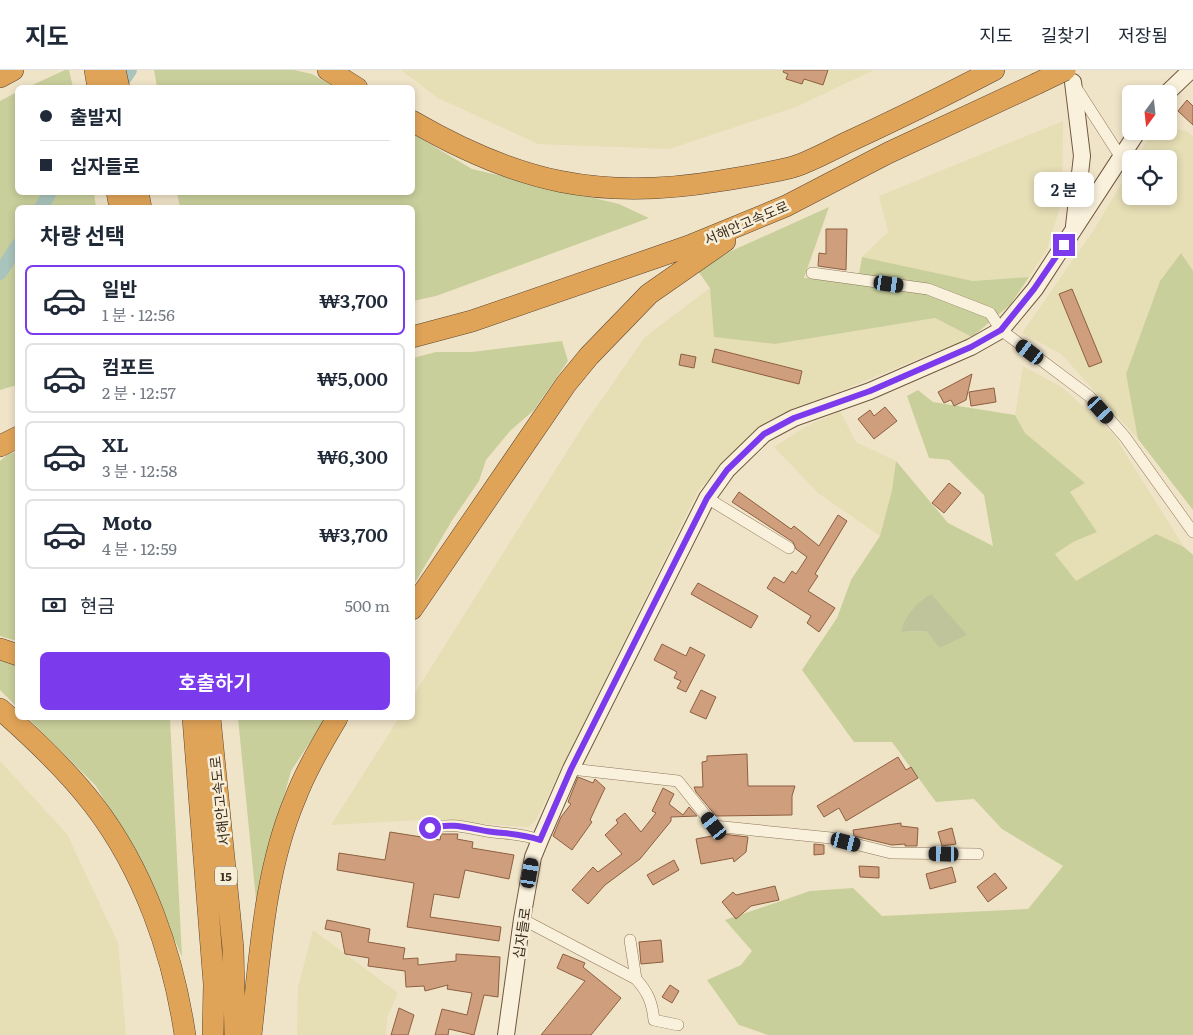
<!DOCTYPE html>
<html lang="ko">
<meta charset="utf-8">
<style>
:root{--surface:#fff;--page:#f2f2f3;--text:#1f2937;--muted:#747a83;--line:#e0e1e3;--accent:#7c3aed}
body{margin:0;font-family:Literata,"Noto Sans KR",serif;background:var(--page);color:var(--text);height:100vh;display:flex;flex-direction:column;font-size:19px;white-space:nowrap}
*{box-sizing:border-box;margin:0}
p{font-size:16px;color:var(--muted)}
.icon{flex:none;width:28px;height:28px;fill:none;stroke:currentColor;stroke-width:2;stroke-linecap:round;stroke-linejoin:round}
.map{position:relative;flex:1;overflow:hidden}
.details{position:absolute;left:15px;top:135px;width:400px;height:515px;display:flex;flex-direction:column;background:var(--surface);border-radius:8px;box-shadow:0 2px 8px #0003}
.details>*{flex:none}
.top-card{position:absolute;left:15px;top:15px;width:400px;height:110px;border-radius:8px;box-shadow:0 2px 8px #0003;display:grid;align-content:center;height:110px;padding:0 25px;background:var(--surface)}
.needle{width:32px;rotate:195deg}
.tools{position:absolute;left:1122px;top:15px;display:grid;gap:10px}
.tools a{display:grid;place-items:center;width:55px;height:55px;border-radius:8px;background:var(--surface);box-shadow:0 2px 8px #0003;font-size:25px}
.end{position:absolute;width:22px;height:22px;margin:-11px;border:6px solid #7c3aed;background:#fff;box-shadow:0 0 0 2px #fff}
.from{border-radius:50%}
.bubble{position:absolute;height:35px;border-radius:8px;background:var(--surface);box-shadow:0 2px 8px #0003;font-size:16px;font-weight:600;line-height:35px;text-align:center}
.car{position:absolute;width:15px;height:30px;margin:-15px -8px;border-radius:6px;box-shadow:0 0 4px 1px #0007;background:linear-gradient(#222 24%,#8ab4d8 0 40%,#222 0 76%,#8ab4d8 0 86%,#222 0)}
.top-card b{display:flex;align-items:center;gap:18px;height:48px;font-size:19px}
.top-card b+b{border-top:1px solid var(--line)}
.top-card i{width:12px;height:12px;background:var(--text)}
ul{padding:0;list-style:none}
li{display:flex;align-items:center;gap:15px;height:70px;margin:0 10px 8px;padding:0 15px;border:2px solid var(--line);border-radius:8px}
li div{flex:1}
li b{display:block;font-size:19px}
li em{font-style:normal;font-weight:600}
li.current{border-color:var(--accent)}
li>.icon{width:45px;height:45px;stroke-width:1.5}
h2{padding:0 25px;font-size:22px;line-height:60px}
.pay{display:flex;align-items:center;gap:12px;height:55px;padding:0 25px;font-size:19px}
.pay p{margin-inline-start:auto}
.primary-button{display:flex;gap:10px;margin-top:auto;padding:10px 25px}
.primary-button a{flex:1;height:58px;border-radius:8px;background:var(--accent);color:#fff;font-size:20px;font-weight:600;line-height:58px;text-align:center}
header{display:flex;align-items:center;gap:30px;box-sizing:border-box;height:70px;padding:0 25px;background:var(--surface);border-bottom:1px solid var(--line)}
header strong{font-size:24px}
nav{display:flex;gap:28px;margin-inline-start:auto;font-size:18px}
.map>svg:first-child{display:block}
</style>
<header>
<strong>지도</strong>
<nav><a>지도</a><a>길찾기</a><a>저장됨</a></nav>
</header>
<div class="map">
<svg width="1193" height="965" viewBox="0 0 1193 965">
<rect width="100%" height="100%" fill="#f0e4c8"/>
<path fill="#e6deb5" d="M401,0H874L796,37L669,79L538,74L438,28Z
M1063,51L1062,131L1047,179L1029,207L973,211L862,187L888,162L879,126Z
M1169,57L1186,61L1193,66V201L1181,183L1160,211L1126,304L1138,369L1061,284L1022,263L1095,158L1131,97V126H1169V89H1136L1153,61H1169Z
M710,218L715,267L775,274L935,248L972,267L769,350L699,419L536,750L528,757L418,750L331,755L399,648H412L413,626L583,356L645,267Z
M1023,296L1063,318L1114,365L1184,477L1156,464L1076,511L1055,484L1073,472L1097,462L1070,422L1084,413L1025,363L1015,345Z
M840,341L856,372L896,391L892,420L880,466L818,423L774,377L805,357Z
M0,691L67,764L118,873L126,965H0Z
M313,860L398,923L387,948L386,965H297L298,917Z"/>
<path fill="#c9cf9b" fill-rule="evenodd" d="M65,0H69L73,17H28Z
M154,0H294L312,4L335,17H157Z
M17,22L18,122L94,123L96,137L18,138L17,315L0,320V31Z
M413,64L472,99L619,134L649,148L436,226L413,231L412,138L180,137L177,123L412,122Z
M829,137L804,208L859,204L862,187L973,211L1029,207L1010,235L972,267L935,248L775,274L714,267L710,218L698,201L729,182Z
M1181,183L1193,201V440L1138,369L1126,304L1160,211Z
M562,271L568,291L534,340L510,361L486,390L479,411L453,449L413,516V288L436,282H472Z
M918,320L933,332L1015,345L1025,363L1085,413L1070,422L1097,462L1073,472L1055,484L1076,511L1156,464L1184,477L1193,485V965H768L739,955L707,910L741,895L752,881L725,850L810,821L853,818L882,846L1028,839L1063,796L1002,759L974,729L936,732L892,672H854L802,600L837,548L851,510L880,466L892,420L896,391L948,453L993,476L984,425L949,390L929,388L907,326ZM931,524L939,578L926,561L901,562Z
M17,382H18L17,571L0,566V391L8,384Z
M0,587L17,592V637L0,620Z
M28,648H170L182,887L144,798L96,716Z
M238,648H326L291,701L256,830Z"/>
<path fill="#bfc49a" d="M931,524L967,565L939,578L926,561L901,562C905,546 916,533 931,524Z"/>
<g fill="none" stroke-linecap="round" stroke-linejoin="round">
<path stroke="#a9c4bc" stroke-width="14" d="M118,18L130,0
M41,138L50,122
M0,203L18,175"/>
</g>
<path fill="#cf9f7d" stroke="#8d5f41" d="M784,0H828L823,15L804,9L802,14L786,9L788,4L783,2Z
M1187,30L1193,36V55L1178,41Z
M826,159H847L846,200L818,196L819,183L826,184Z
M1072,219L1102,292L1089,297L1059,224Z
M715,279L802,301L799,314L712,292Z
M681,284L696,287L694,298L679,295Z
M972,304L966,330L954,336L951,330L944,333L938,322Z
M994,318L996,332L971,336L969,322Z
M885,337L897,351L874,369L858,349L870,340L874,346Z
M949,413L961,423L944,443L932,433Z
M739,422L791,459L794,456L819,476L838,445L847,451L815,504L818,506L808,521L835,538L819,562L807,553L811,546L767,518L774,507L784,513L792,501L796,504L807,487L796,479L793,472L732,432Z
M698,513L758,546L751,558L691,524Z
M662,574L686,586L690,577L705,585L686,622L677,618L681,611L674,608L677,602L654,590Z
M701,620L716,627L706,649L690,642Z
M747,684L748,716H795L792,726V745L716,746L696,722L694,717H703L702,692L707,691V686Z
M898,687L906,700L911,697L918,708L846,751L839,738L824,747L817,736Z
M578,707L593,713L595,709L605,718L590,750L592,752L572,780L553,766L561,747L571,734L568,732Z
M663,718L674,724L669,734L683,745L689,737L697,746L671,747V751L640,789L605,815L588,834L572,820L593,797L598,802L622,784L605,765L618,753L616,750L625,743L641,762L656,743L652,741Z
M901,753V756L918,758L917,776H905V774L892,775L854,766L853,760Z
M952,758L956,774L942,776L938,762Z
M390,762L440,770L441,764H458L457,769L473,772L472,778L514,785L509,809L465,800L459,828L434,824L430,847L501,857L499,871L407,857L414,813L337,800L339,783L385,790Z
M722,764L748,767L746,782L734,792L733,788L701,794L696,769Z
M814,774L824,775V784L814,785Z
M674,790L679,800L653,815L647,805Z
M859,796L879,797V808L860,807Z
M952,797L956,812L930,819L926,804Z
M995,803L1007,818L988,832L977,817Z
M775,816L779,830L751,836L736,849L722,832L733,822L736,825Z
M327,850L370,859L368,872L405,878L403,889L418,888V895L456,891V884L500,887L498,927L484,925L474,965L449,959L448,965H435L442,939L467,945L472,923L447,919L448,915L425,921L424,916L406,917L405,901L368,896L369,888L345,884L341,862L325,859Z
M661,870L663,892L641,894L639,872Z
M563,884L585,893L583,897L621,928L591,965H541L585,911L557,898Z
M670,915L679,921L672,933L662,927Z
M399,938L414,945L408,965H391Z"/>
<g fill="none" stroke-linecap="round" stroke-linejoin="round">
<defs>
<path id="minor" d="M1075,16L1120,86
M812,203L928,219L990,243L1001,260L1089,326L1125,367L1193,462
M707,428L789,478
M571,699L678,711L714,756L831,768L891,783L978,784
M430,758C456,752 469,759 493,762C510,764 522,764 540,770
M522,849L636,909C648,922 652,932 654,950L678,955
M630,870L636,909"/>
<path id="secondary" d="M1073,12L1082,86L1074,156
M1166,24L1191,0
M506,965L522,849L533,787L540,770L571,699L707,428L727,400L764,364L794,348L870,321L971,277L1001,260L1035,219L1138,61"/>
<path id="motorway" d="M95,0L98,18
M115,0L119,18
M328,0L357,18
M0,7L13,0
M412,51C517,112 600,131 719,111C744,107 769,103 793,97C812,91 831,80 848,72C898,49 946,25 994,0
M117,122L120,138
M138,122L141,138
M412,267L472,251L689,176L786,136L888,83L1036,14
M0,376L18,367
M412,539L566,314L589,286L649,224L725,171
M0,579L18,585
M0,639C33,668 66,699 93,734C144,800 173,884 185,965
M193,648L214,914L213,965
M210,648L233,878L235,965
M251,965C260,886 264,803 295,729C306,700 322,674 337,648"/>
</defs>
<use href="#minor" stroke="#8d765c" stroke-width="12"/>
<use href="#secondary" stroke="#6f573f" stroke-width="18"/>
<use href="#motorway" stroke="#5b4430" stroke-width="22"/>
<use href="#minor" stroke="#faf1dc" stroke-width="11"/>
<use href="#secondary" stroke="#faf1dc" stroke-width="16"/>
<use href="#motorway" stroke="#e0a458" stroke-width="21"/>
<defs>
<path id="motorway-bridge" d="M1036,14L1065,0"/>
</defs>
<use href="#motorway-bridge" stroke="#5b4430" stroke-width="22" stroke-linecap="butt"/>
<use href="#motorway-bridge" stroke="#e0a458" stroke-width="21"/>
</g>
<g fill="none" stroke-linecap="round" stroke-linejoin="round">
<path stroke="#7c3aed" stroke-width="6" d="M430,758C455,752 469,759 493,762C510,764 522,764 540,770L571,699L707,428L727,400L764,364L794,348L870,321L971,277L1001,260L1034,219L1064,175"/>
</g>
<g text-anchor="middle" dominant-baseline="central" stroke-width="5" stroke-linejoin="round" paint-order="stroke">
<rect fill="#f7eed8" stroke="#756857" stroke-width="1" x="215" y="796.5" width="22" height="19" rx="4"/>
<g font-size="12" font-weight="bold" fill="#3d2e20">
<text x="226" y="806">15</text>
</g>
<g font-size="14" fill="#3d2e20" stroke="#f7eed8">
<text transform="translate(746 152) rotate(-23)">서해안고속도로</text>
<text transform="translate(219 731) rotate(-96)">서해안고속도로</text>
<text transform="translate(521 863) rotate(-82)">십자들로</text>
</g>
</g>
</svg>
<div class="tools">
<a><svg class="needle" viewBox="-14 -14 28 28"><path d="M0-13l5 13h-10z" fill="#e53935"/><path d="M0 13l5-13h-10z" fill="#747a83"/></svg></a>
<a><svg class="icon" aria-label="locate" viewBox="0 0 24 24"><circle cx="12" cy="12" r="6"/><path d="M12 2v4M12 18v4M2 12h4M18 12h4"/></svg></a>
</div>
<i class="end from" style="left:430px;top:758px"></i>
<i class="end" style="left:1064px;top:175px"></i>
<div class="bubble" style="left:1034px;top:102px;width:60px">2 분</div>
<i class="car" style="left:889px;top:214px;rotate:98deg"></i>
<i class="car" style="left:1030px;top:282px;rotate:307deg"></i>
<i class="car" style="left:1101px;top:340px;rotate:138deg"></i>
<i class="car" style="left:714px;top:756px;rotate:322deg"></i>
<i class="car" style="left:846px;top:772px;rotate:104deg"></i>
<i class="car" style="left:944px;top:784px;rotate:271deg"></i>
<i class="car" style="left:530px;top:803px;rotate:10deg"></i>
<div class="top-card">
<b><i class="from"></i>출발지</b>
<b><i></i>십자들로</b>
</div>
<section class="details">
<h2>차량 선택</h2>
<ul>
<li class="current"><svg class="icon" aria-label="car" viewBox="0 0 24 24"><path d="M5 17H2v-5l4-1 3-4h7l3 4 3 1v5h-3M9 17h6M6 11h13"/><circle cx="7" cy="17" r="2"/><circle cx="17" cy="17" r="2"/></svg><div><b>일반</b><p>1 분 · 12:56</p></div><em>₩3,700</em></li>
<li><svg class="icon" aria-label="car" viewBox="0 0 24 24"><path d="M5 17H2v-5l4-1 3-4h7l3 4 3 1v5h-3M9 17h6M6 11h13"/><circle cx="7" cy="17" r="2"/><circle cx="17" cy="17" r="2"/></svg><div><b>컴포트</b><p>2 분 · 12:57</p></div><em>₩5,000</em></li>
<li><svg class="icon" aria-label="car" viewBox="0 0 24 24"><path d="M5 17H2v-5l4-1 3-4h7l3 4 3 1v5h-3M9 17h6M6 11h13"/><circle cx="7" cy="17" r="2"/><circle cx="17" cy="17" r="2"/></svg><div><b>XL</b><p>3 분 · 12:58</p></div><em>₩6,300</em></li>
<li><svg class="icon" aria-label="car" viewBox="0 0 24 24"><path d="M5 17H2v-5l4-1 3-4h7l3 4 3 1v5h-3M9 17h6M6 11h13"/><circle cx="7" cy="17" r="2"/><circle cx="17" cy="17" r="2"/></svg><div><b>Moto</b><p>4 분 · 12:59</p></div><em>₩3,700</em></li>
</ul>
<div class="pay"><svg class="icon" aria-label="cash" viewBox="0 0 24 24"><path d="M3 7h18v10H3z"/><circle cx="12" cy="12" r="2"/></svg>현금<p>500 m</p></div>
<div class="primary-button"><a>호출하기</a></div>
</section>
</div>
